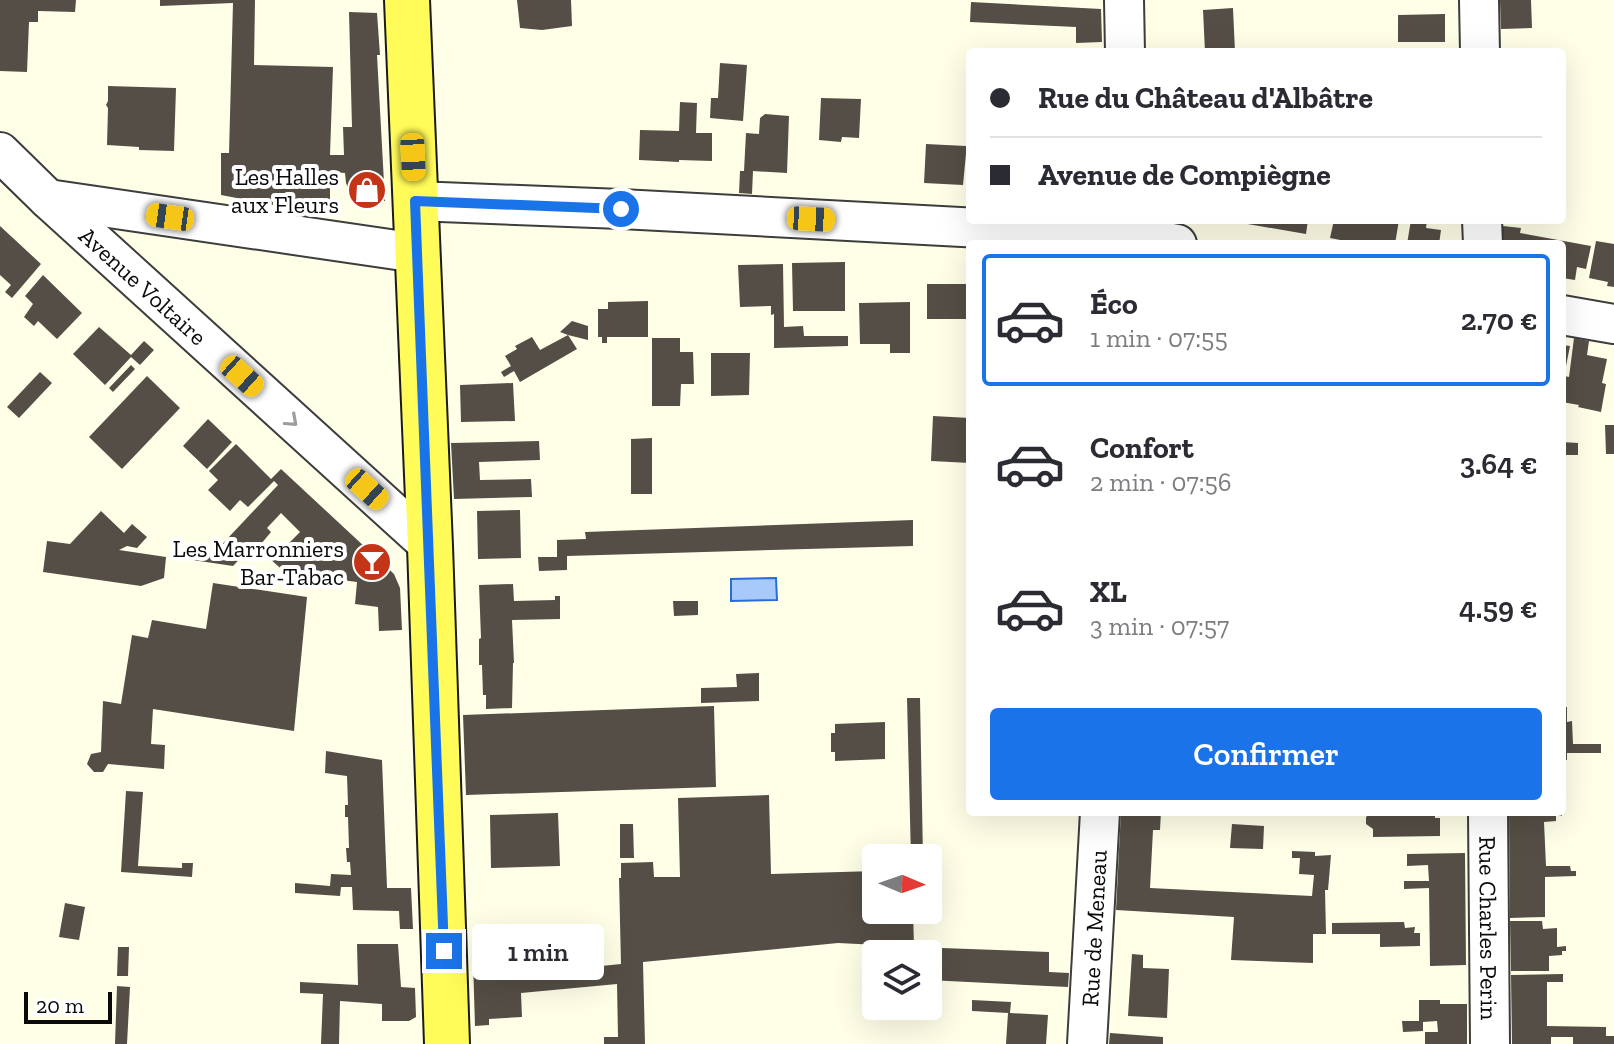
<!DOCTYPE html>
<html lang="fr">
<meta charset="utf-8">
<style>
:root{--surface:#fff;--page:#f7f7f7;--text:#2b2b33;--muted:#7c7c81;--line:#e1e1e2;--accent:#1a73e8}
body{margin:0;font-family:"Zilla Slab",serif;background:var(--page);color:var(--text);height:100vh;display:flex;flex-direction:column;font-size:30px;white-space:nowrap}
*{box-sizing:border-box;margin:0}
p{font-size:26px;color:var(--muted)}
.icon{flex:none;width:44px;height:44px;fill:none;stroke:currentColor;stroke-width:2;stroke-linecap:round;stroke-linejoin:round}
.map{position:relative;flex:1;overflow:hidden}
.details{position:absolute;left:966px;top:240px;width:600px;height:576px;display:flex;flex-direction:column;background:var(--surface);border-radius:8px;box-shadow:0 8px 32px #0002}
.details>*{flex:none}
.top-card{position:absolute;left:966px;top:48px;width:600px;height:176px;border-radius:8px;box-shadow:0 8px 32px #0002;display:grid;align-content:center;height:176px;padding:0 24px;background:var(--surface)}
.needle{width:52px;rotate:92deg}
.tools{position:absolute;left:862px;top:844px;display:grid;gap:16px}
.tools a{display:grid;place-items:center;width:80px;height:80px;border-radius:8px;background:var(--surface);box-shadow:0 8px 32px #0002;font-size:40px}
.scale{position:absolute;left:24px;bottom:20px;width:88px;box-sizing:border-box;padding-left:8px;border:4px solid #0a0a0a;border-top:0;font-size:22px;line-height:28px;white-space:nowrap;color:#0a0a0a;-webkit-text-stroke:6px #fff;paint-order:stroke}
.end{position:absolute;width:36px;height:36px;margin:-18px;border:10px solid #1a73e8;background:#fff;box-shadow:0 0 0 4px #fff}
.from{border-radius:50%}
.bubble{position:absolute;height:56px;border-radius:8px;background:var(--surface);box-shadow:0 8px 32px #0002;font-size:26px;font-weight:600;line-height:56px;text-align:center}
.car{position:absolute;width:24px;height:48px;margin:-24px -12px;border-radius:10px;box-shadow:0 0 6px 2px #0007;background:linear-gradient(#f5c518 24%,#345 0 40%,#f5c518 0 76%,#345 0 86%,#f5c518 0)}
.top-card b{display:flex;align-items:center;gap:28px;height:76px;font-size:30px}
.top-card b+b{border-top:2px solid var(--line)}
.top-card i{width:20px;height:20px;background:var(--text)}
ul{padding:14px 0 0;list-style:none}
li{display:flex;align-items:center;gap:24px;height:132px;margin:0 16px 12px;padding:0 8px;border:4px solid transparent;border-radius:8px}
li div{flex:1}
li b{display:block;font-size:30px}
li em{font-style:normal;font-weight:600}
li.on{border-color:var(--accent)}
li>.icon{width:72px;height:72px;stroke-width:1.5}
.cta{display:flex;gap:16px;margin-top:auto;padding:16px 24px}
.cta a{flex:1;height:92px;border-radius:8px;background:var(--accent);color:#fff;font-size:32px;font-weight:600;line-height:92px;text-align:center}
.map>svg:first-child{display:block}
</style>
<div class="map">
<svg width="1614" height="1044" viewBox="0 0 1614 1044">
<rect width="100%" height="100%" fill="#ffffe8"/>
<path fill="#a7cafb" stroke="#296cd8" stroke-width="2" d="M776,578L777,600L731,601V579Z"/>
<path fill="#544e46" d="M0,0H76L75,12L38,11V22H29L27,72L0,71Z
M160,0H255L254,65L333,67L330,155H344L343,127H352L349,12L377,13L380,55H377L385,201H382L381,199L353,200L346,183L345,173L330,172V216L221,195V153H229L233,3L160,6Z
M517,0H571L572,26L542,30L520,28Z
M1500,0H1531L1532,28L1501,29Z
M971,2L1101,9L1102,42L1076,43V27L970,22Z
M1233,8L1235,52H1205L1203,10Z
M1445,14V42H1398V15Z
M720,63L747,65L743,121L710,118L711,98H718Z
M108,86L176,88L174,151L139,150V147L107,145L108,108L106,105L108,101Z
M821,98L861,99L859,138L842,137L841,142L819,140Z
M680,102L697,103L696,133H712V161L679,160V162L639,160L640,130L679,131Z
M765,114L789,116L787,173L753,171L752,194L739,193L740,171H744L746,133L759,134L760,118Z
M926,144L966,146V149H970V154H966L963,185L924,183Z
M1236,220H1308L1306,234L1236,222Z
M1334,220H1399L1395,244H1361L1330,238Z
M1411,220H1427L1426,228L1441,230L1439,244H1407Z
M0,226L41,264L12,298L5,292L11,285L0,275Z
M1503,226L1521,228L1520,233L1591,246L1586,269L1577,267L1575,280L1562,278V244H1503Z
M1596,241L1614,244V287L1607,286L1608,282L1589,278Z
M845,262V311H793L792,263Z
M783,264L784,327L803,326L804,336H848V346L774,348V314L771,315V306L740,307L738,265Z
M43,275L82,313L57,339L38,321L34,326L24,317L33,304L25,296Z
M927,284H970V319H927Z
M648,301V337H607V343H602V337H598V309H608V302Z
M910,302V353H890V344H860L859,303Z
M572,321L588,326V340L568,335L577,349L520,382L514,371L504,377L501,372L511,366L505,356L517,349L515,346L532,337L540,350L568,335L560,332Z
M99,327L131,355L144,341L154,350L140,365L131,357L105,385L73,354Z
M652,338H680V352H693L694,384H681L680,406H652Z
M1574,338L1589,341L1587,355L1607,359L1602,383L1606,384L1601,412L1578,407L1579,405L1562,402V345L1570,346L1564,376L1569,377Z
M711,353H750L749,395L711,396Z
M131,365L135,369L113,392L109,388Z
M40,372L52,383L19,418L7,407Z
M147,376L180,408L122,469L89,437Z
M513,383L515,421L461,422L460,385Z
M933,416L970,418V463L931,461Z
M208,419L232,442L207,469L183,446Z
M1605,425H1614V454H1606Z
M652,438V494H631V439Z
M539,441L540,460L479,462L480,480L531,479L532,497L454,499L451,443Z
M1562,442L1578,443V455H1562Z
M236,444L271,479L281,469L394,574L400,588L402,630L379,631L378,607L355,604L357,582L286,573L270,559L284,544L286,546L300,532L281,513L267,528L271,532L261,544H254L233,566L186,559L187,551L212,555L278,485L274,481L248,507L240,500L230,511L208,490L218,480L209,471Z
M520,510L521,558L478,559L477,511Z
M101,511L124,533L132,524L147,537L137,548L127,546L119,550L166,557L164,578L141,586L43,572L47,541L70,544Z
M913,520V546L567,556V570L539,571L538,557H557V540L586,539L585,532Z
M213,583L307,597L294,731L153,709L151,744L165,745L164,769L108,764L103,772H94L87,764L91,754L101,752L103,701L121,704L132,635L148,638L152,620L206,629Z
M513,584L514,601L555,600V596H560V619L512,620L514,663H513L512,708L486,709V695H483L482,665H479V639L481,638L479,585Z
M673,601H698V615L674,616Z
M759,673V701L701,703V688L737,687L736,674Z
M907,698H920L923,858H911Z
M714,706L716,787L466,795L463,715Z
M1562,707H1567V722L1572,721L1573,744H1601V753H1567V760H1562Z
M885,722V759L835,761V752H831V733H835V724Z
M326,751L382,760L387,888H411L413,929H400L399,911L353,910L352,887H341L340,896L295,893V883L330,886L331,874L351,875L350,862H347L346,848H349L348,817H345V805H348L347,776L325,773Z
M126,791L143,792L138,866L182,868V863H193L192,877L121,872Z
M769,795L771,874L876,871V910H913L914,947L1049,952V972L1069,973L1068,987L928,980V954H899V946L838,943L643,962L645,1044H604V1037H618L617,984L521,993L522,1017L489,1019V1025L475,1026L473,961L561,952L562,970L621,964L619,878H621V863L653,862L654,877H680L678,798Z
M1121,812H1161L1160,830H1153L1150,888L1312,896L1314,875L1299,874L1300,858H1292V851L1315,852V856L1331,855L1328,890H1325L1326,934H1313V963L1231,960L1234,917L1116,910Z
M1371,812H1435V818H1440V836L1373,837V829L1366,824V817Z
M1509,812H1562V816H1556V821L1544,822L1546,866H1570L1571,871H1576V876L1545,877V917L1510,918Z
M558,813L560,866L491,868L490,815Z
M620,824H633L634,858H620Z
M1232,824L1264,826L1263,849L1230,848Z
M1465,853L1466,965L1430,966L1429,888L1404,889V881H1429L1428,865L1407,866V854Z
M65,903L85,907L79,940L59,937Z
M1510,921H1542L1543,929L1557,928V947L1566,946V951H1562V955L1549,956V971H1511Z
M1404,922L1405,928L1415,927L1414,933H1420V946L1380,947V934H1332V923Z
M357,944H398L401,987L415,988L416,1017L409,1021H382V1004L340,1001L339,1044H321L323,994L300,993V982L358,985Z
M118,947H129L128,976H117Z
M1132,954L1143,955V968L1169,969L1167,1018L1128,1016Z
M1563,974V982H1547V1026L1606,1027V1036H1614V1044H1573V1037H1551V1044H1512L1511,975Z
M117,986L130,987L127,1044H115Z
M972,1000L1011,1002L1010,1013L1048,1015L1046,1044H1006L1008,1013L972,1011Z
M1419,1000H1440V1004H1467V1044H1425V1032H1438L1437,1021L1423,1022V1031L1403,1032L1402,1021H1419Z
M1110,1033L1163,1037V1044H1109Z"/>
<g fill="none" stroke-linecap="round" stroke-linejoin="round">
<defs>
<g id="minor">
<path d="M1124,0L1125,52"/>
<path d="M1479,0L1480,52"/>
<path id="s1" d="M0,152L48,199L430,546"/>
<path d="M48,199L417,253"/>
<path d="M415,201L621,209L1133,236L1177,244"/>
<path d="M1482,220L1483,244"/>
<path d="M1562,315L1614,324"/>
<path id="s2" d="M1488,812L1490,1044"/>
<path id="s3" d="M1087,1044L1100,812"/>
</g>
<path id="major" d="M407,0L430,546L447,1044"/>
</defs>
<use href="#minor" stroke="#3d3d3d" stroke-width="42"/>
<use href="#major" stroke="#1b1b1b" stroke-width="48"/>
<use href="#minor" stroke="#fff" stroke-width="38"/>
<use href="#major" stroke="#fffb58" stroke-width="44"/>
</g>
<defs><path id="oneway-chevron" d="M-2-3.5L2.5 0L-2 3.5" fill="none" stroke-width="1.6" stroke-linecap="round" stroke-linejoin="round" transform="scale(2)"/></defs>
<use stroke="#9d9d9d" href="#oneway-chevron" transform="translate(292 421) rotate(42)"/>
<g fill="none" stroke-linecap="round" stroke-linejoin="round">
<path stroke="#1a73e8" stroke-width="10" d="M444,951L415,201L621,209"/>
</g>
<defs>
<symbol id="shop-disc" viewBox="-11 -11 22 22"><circle r="9.5" fill="#c43518" stroke="#fff"/><path d="M-5-2.5h2.3a2.7 3.5 0 0 1 5.4 0H5L5.5 6h-11ZM-1.5-2.5h3a1.5 2.3 0 0 0-3 0Z" fill="#fff"/></symbol>
<symbol id="bar-disc" viewBox="-11 -11 22 22"><circle r="9.5" fill="#c43518" stroke="#fff"/><path d="M-6-5H6L.8 .8V4.5H3.5V6h-7V4.5H-.8V.8Z" fill="#fff"/></symbol>
</defs>
<g fill-rule="evenodd">
<use href="#shop-disc" x="345" y="168" width="44" height="44"/>
<use href="#bar-disc" x="350" y="540" width="44" height="44"/>
</g>
<g text-anchor="middle" dominant-baseline="central" stroke-width="8" stroke-linejoin="round" paint-order="stroke">
<g font-size="24" fill="#0a0a0a" stroke="#fff" text-anchor="end">
<text x="339" y="176">Les Halles<tspan x="339" dy="28">aux Fleurs</tspan></text>
<text x="344" y="548">Les Marronniers<tspan x="344" dy="28">Bar-Tabac</tspan></text>
</g>
<g font-size="24" fill="#0a0a0a" stroke="#fff">
<text stroke="none"><textPath href="#s1" startOffset="196">Avenue Voltaire</textPath></text>
<text stroke="none"><textPath href="#s3" startOffset="116">Rue de Meneau</textPath></text>
<text stroke="none"><textPath href="#s2" startOffset="116">Rue Charles Perin</textPath></text>
</g>
</g>
</svg>
<div class="tools">
<a><svg class="needle" viewBox="-14 -14 28 28"><path d="M0-13l5 13h-10z" fill="#e53935"/><path d="M0 13l5-13h-10z" fill="#7c7c81"/></svg></a>
<a><svg class="icon" aria-label="layers" viewBox="0 0 24 24"><path d="M12 4l9 5-9 5-9-5zM3 14l9 5 9-5"/></svg></a>
</div>
<div class="scale">20 m</div>
<i class="end from" style="left:621px;top:209px"></i>
<i class="end" style="left:444px;top:951px"></i>
<div class="bubble" style="left:472px;top:924px;width:132px">1 min</div>
<i class="car" style="left:413px;top:157px;rotate:177deg"></i>
<i class="car" style="left:170px;top:217px;rotate:278deg"></i>
<i class="car" style="left:811px;top:219px;rotate:93deg"></i>
<i class="car" style="left:242px;top:376px;rotate:132deg"></i>
<i class="car" style="left:367px;top:489px;rotate:132deg"></i>
<div class="top-card">
<b><i class="from"></i>Rue du Château d'Albâtre</b>
<b><i></i>Avenue de Compiègne</b>
</div>
<section class="details">
<ul>
<li class="on"><svg class="icon" aria-label="car" viewBox="0 0 24 24"><path d="M5 17H2v-5l4-1 3-4h7l3 4 3 1v5h-3M9 17h6M6 11h13"/><circle cx="7" cy="17" r="2"/><circle cx="17" cy="17" r="2"/></svg><div><b>Éco</b><p>1 min · 07:55</p></div><em>2.70 €</em></li>
<li><svg class="icon" aria-label="car" viewBox="0 0 24 24"><path d="M5 17H2v-5l4-1 3-4h7l3 4 3 1v5h-3M9 17h6M6 11h13"/><circle cx="7" cy="17" r="2"/><circle cx="17" cy="17" r="2"/></svg><div><b>Confort</b><p>2 min · 07:56</p></div><em>3.64 €</em></li>
<li><svg class="icon" aria-label="car" viewBox="0 0 24 24"><path d="M5 17H2v-5l4-1 3-4h7l3 4 3 1v5h-3M9 17h6M6 11h13"/><circle cx="7" cy="17" r="2"/><circle cx="17" cy="17" r="2"/></svg><div><b>XL</b><p>3 min · 07:57</p></div><em>4.59 €</em></li>
</ul>
<div class="cta"><a>Confirmer</a></div>
</section>
</div>
